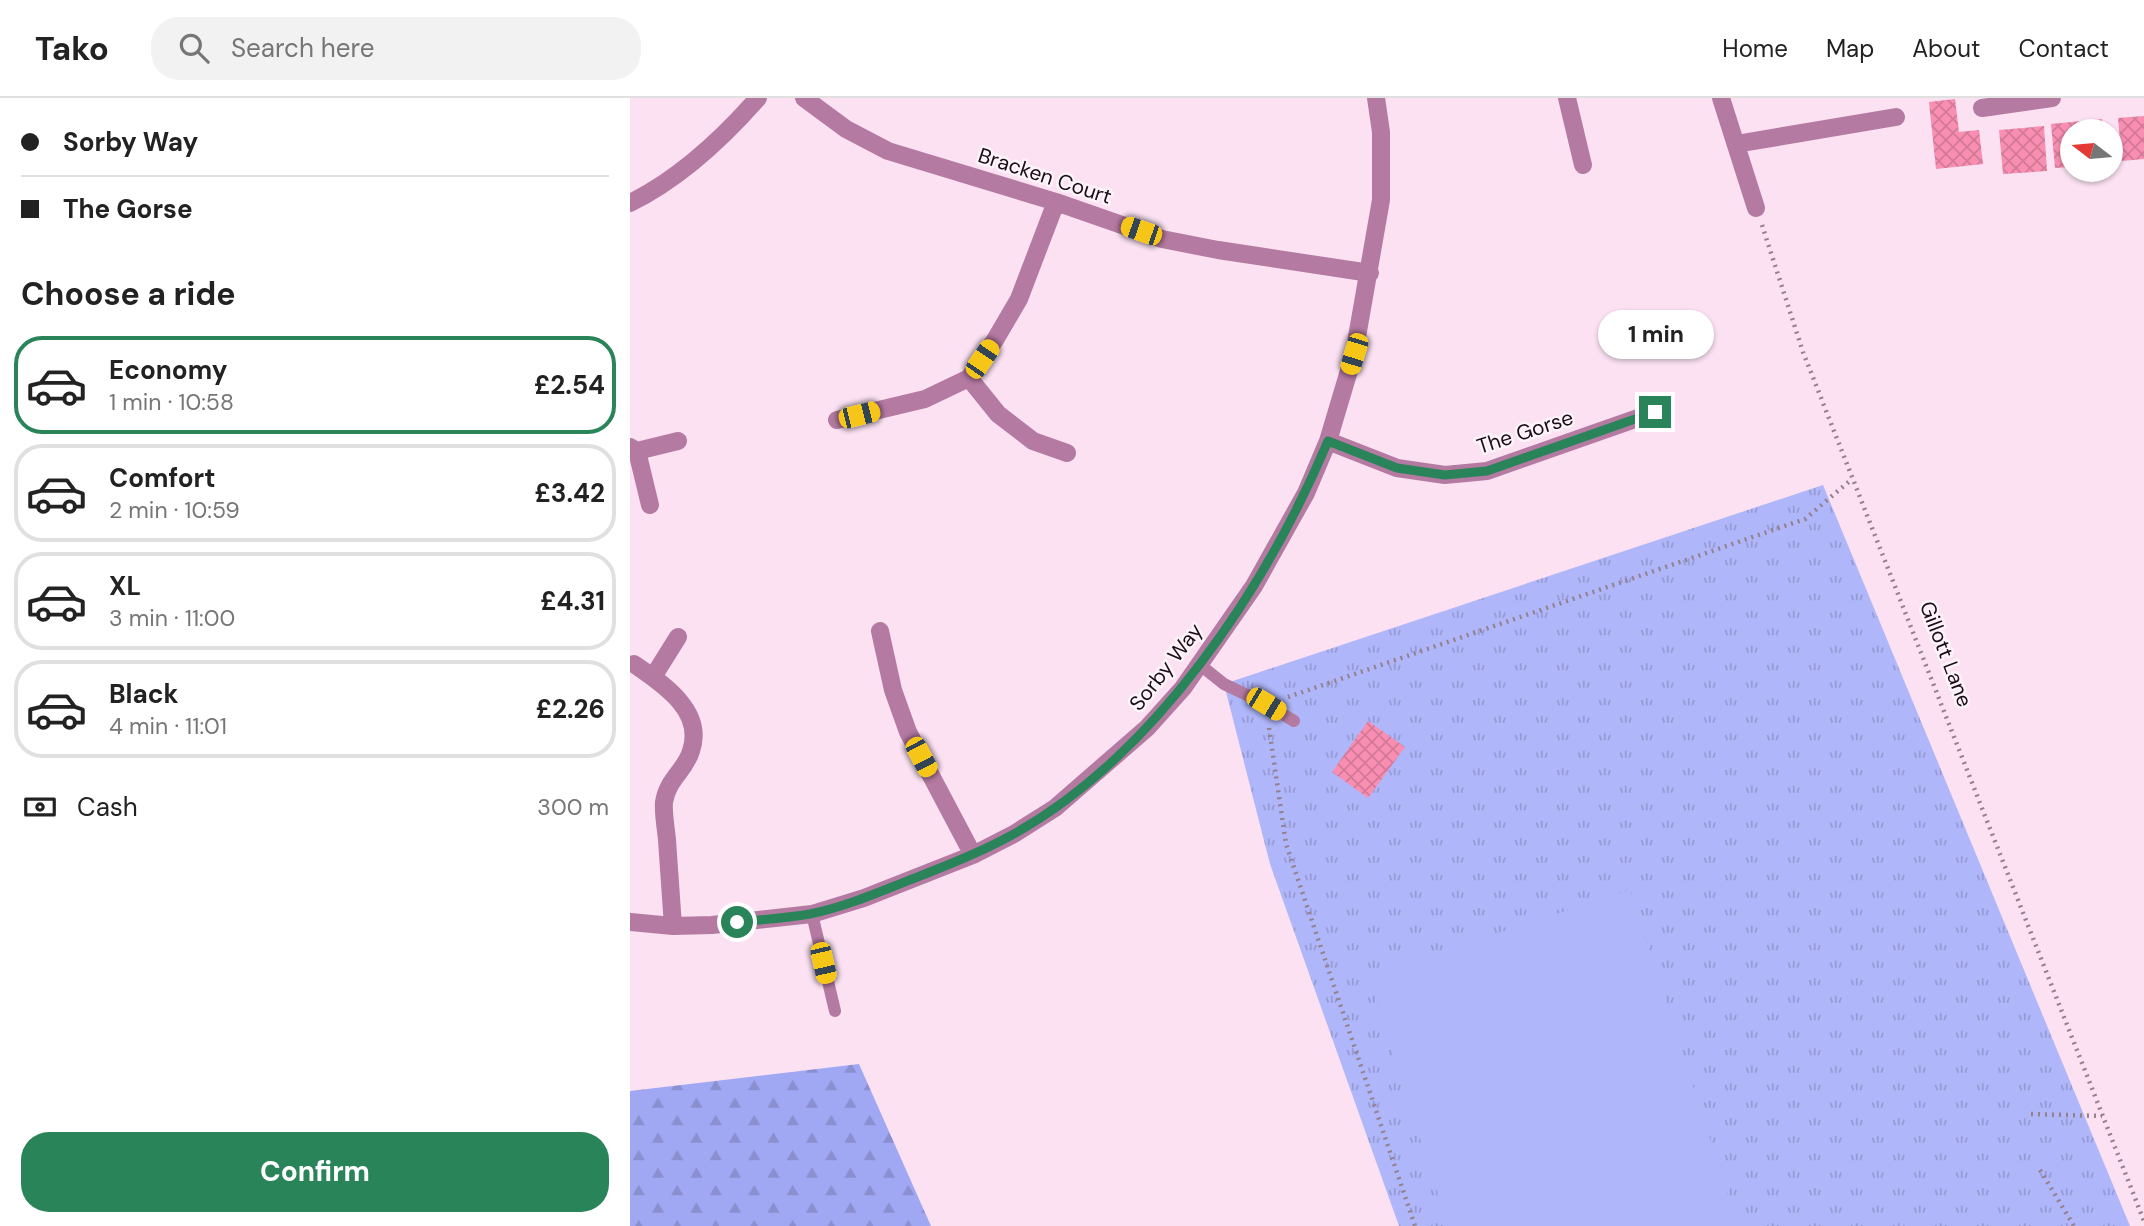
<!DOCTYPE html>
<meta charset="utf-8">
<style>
:root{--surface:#fff;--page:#f2f2f2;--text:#222;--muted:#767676;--line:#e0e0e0;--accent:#29845a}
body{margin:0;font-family:"DM Sans",sans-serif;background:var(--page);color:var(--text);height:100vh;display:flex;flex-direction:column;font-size:26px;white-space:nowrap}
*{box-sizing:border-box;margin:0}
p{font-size:23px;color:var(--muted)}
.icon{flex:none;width:38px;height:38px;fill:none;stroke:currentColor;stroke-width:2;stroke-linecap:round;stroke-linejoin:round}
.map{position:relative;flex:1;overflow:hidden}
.side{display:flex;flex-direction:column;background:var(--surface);width:630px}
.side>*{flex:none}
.guide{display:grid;align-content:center;height:154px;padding:0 21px;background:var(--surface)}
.needle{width:46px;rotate:286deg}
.controls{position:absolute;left:1430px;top:21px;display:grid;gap:14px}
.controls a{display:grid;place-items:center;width:63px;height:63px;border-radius:50%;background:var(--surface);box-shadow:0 2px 5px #0004;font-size:35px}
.end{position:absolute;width:32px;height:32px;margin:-16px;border:9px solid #29845a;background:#fff;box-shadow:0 0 0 4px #fff}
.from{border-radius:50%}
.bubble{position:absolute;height:49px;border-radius:24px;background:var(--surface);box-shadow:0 2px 5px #0004;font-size:23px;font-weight:700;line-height:49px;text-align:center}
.car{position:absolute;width:21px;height:42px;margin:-21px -10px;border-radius:9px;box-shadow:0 0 5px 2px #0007;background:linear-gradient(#f5c518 24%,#345 0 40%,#f5c518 0 76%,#345 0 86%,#f5c518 0)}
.guide b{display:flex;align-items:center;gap:24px;height:66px;font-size:26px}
.guide b+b{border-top:2px solid var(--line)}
.guide i{width:18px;height:18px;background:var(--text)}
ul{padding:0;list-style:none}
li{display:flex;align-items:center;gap:21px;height:98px;margin:0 14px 10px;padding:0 7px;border:4px solid var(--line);border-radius:28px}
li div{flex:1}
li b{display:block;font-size:26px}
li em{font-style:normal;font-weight:700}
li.current{border-color:var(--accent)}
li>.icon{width:63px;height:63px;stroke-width:1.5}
h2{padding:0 21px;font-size:32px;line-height:84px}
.pay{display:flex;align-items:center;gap:18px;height:77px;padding:0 21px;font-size:26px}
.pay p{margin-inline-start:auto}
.primary-button{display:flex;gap:14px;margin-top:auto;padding:14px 21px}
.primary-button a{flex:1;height:80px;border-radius:28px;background:var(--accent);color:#fff;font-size:28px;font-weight:700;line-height:80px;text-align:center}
header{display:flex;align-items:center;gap:42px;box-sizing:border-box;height:98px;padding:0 35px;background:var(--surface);border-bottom:2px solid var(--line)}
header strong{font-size:33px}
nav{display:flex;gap:38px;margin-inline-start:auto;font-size:24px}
.search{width:490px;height:63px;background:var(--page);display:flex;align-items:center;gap:18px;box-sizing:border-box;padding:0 24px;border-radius:28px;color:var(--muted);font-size:26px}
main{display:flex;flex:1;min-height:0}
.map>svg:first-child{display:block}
</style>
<header>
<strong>Tako</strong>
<div class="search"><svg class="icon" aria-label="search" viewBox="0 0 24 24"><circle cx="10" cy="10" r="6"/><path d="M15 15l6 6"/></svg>Search here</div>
<nav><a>Home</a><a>Map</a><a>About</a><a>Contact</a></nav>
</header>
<main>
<section class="side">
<div class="guide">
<b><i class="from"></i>Sorby Way</b>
<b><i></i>The Gorse</b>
</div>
<h2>Choose a ride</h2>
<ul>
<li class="current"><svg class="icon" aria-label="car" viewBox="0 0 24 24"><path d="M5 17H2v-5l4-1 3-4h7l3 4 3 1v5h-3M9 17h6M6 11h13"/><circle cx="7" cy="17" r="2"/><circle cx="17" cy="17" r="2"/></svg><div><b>Economy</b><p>1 min · 10:58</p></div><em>£2.54</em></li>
<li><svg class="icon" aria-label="car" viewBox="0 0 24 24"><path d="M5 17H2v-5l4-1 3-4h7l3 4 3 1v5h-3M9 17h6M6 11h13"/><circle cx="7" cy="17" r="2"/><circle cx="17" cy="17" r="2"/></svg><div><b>Comfort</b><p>2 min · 10:59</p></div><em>£3.42</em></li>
<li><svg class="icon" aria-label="car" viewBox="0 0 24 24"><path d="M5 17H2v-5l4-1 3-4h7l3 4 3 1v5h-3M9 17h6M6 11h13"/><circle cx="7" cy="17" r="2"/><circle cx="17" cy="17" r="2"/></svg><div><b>XL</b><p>3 min · 11:00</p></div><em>£4.31</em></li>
<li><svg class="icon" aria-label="car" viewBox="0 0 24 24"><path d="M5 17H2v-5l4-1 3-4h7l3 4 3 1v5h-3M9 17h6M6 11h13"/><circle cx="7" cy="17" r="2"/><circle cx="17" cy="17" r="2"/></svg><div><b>Black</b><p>4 min · 11:01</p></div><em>£2.26</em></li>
</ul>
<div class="pay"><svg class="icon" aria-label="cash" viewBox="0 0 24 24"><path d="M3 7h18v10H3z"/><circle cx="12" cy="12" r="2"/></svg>Cash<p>300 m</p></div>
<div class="primary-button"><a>Confirm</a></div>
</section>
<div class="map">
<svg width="1514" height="1128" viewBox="0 0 1514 1128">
<defs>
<pattern id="grass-tufts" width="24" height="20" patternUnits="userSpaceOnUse" patternTransform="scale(1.75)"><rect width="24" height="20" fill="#afb6f9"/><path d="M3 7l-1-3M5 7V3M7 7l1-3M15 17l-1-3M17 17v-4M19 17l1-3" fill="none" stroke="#969bd5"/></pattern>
<pattern id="forest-firs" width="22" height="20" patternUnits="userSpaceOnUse" patternTransform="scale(1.75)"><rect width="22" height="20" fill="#a1a8f3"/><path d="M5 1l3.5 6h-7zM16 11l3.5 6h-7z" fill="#8a8fd0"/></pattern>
<pattern id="building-cross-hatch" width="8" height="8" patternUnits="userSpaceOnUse" patternTransform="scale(1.75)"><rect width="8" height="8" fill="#f88eb1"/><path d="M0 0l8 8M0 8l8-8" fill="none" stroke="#d47998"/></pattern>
</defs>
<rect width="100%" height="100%" fill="#fbe1f2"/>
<path fill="url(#grass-tufts)" d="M1193,387L1500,1128H769L640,766L594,586Z"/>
<path fill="url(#forest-firs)" d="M229,966L301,1128H0V993Z"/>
<path fill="#afb6f9" d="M1000,792L1108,1128H818L738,877Z"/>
<path fill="url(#building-cross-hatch)" d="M1325,1L1329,34L1349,32L1353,66L1306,71L1299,4Z
M1514,18V61L1492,63L1488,20Z
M1472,21L1474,33H1442V69L1425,70L1421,26Z
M1414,28L1417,73L1373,76L1369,32Z
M738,623L775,649L738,700L702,674Z"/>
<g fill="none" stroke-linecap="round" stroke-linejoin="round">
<path stroke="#95808e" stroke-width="4.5" stroke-dasharray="2 5" stroke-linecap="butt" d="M1132,127L1173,254L1514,1123
M658,599L1175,421L1222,381
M639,630L656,746L785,1128
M1401,1016L1472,1018
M1410,1072L1444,1128"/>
<path stroke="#b47aa1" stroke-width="12" d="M569,566L594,586L636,606L664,623
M182,816L205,913"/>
<path stroke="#b47aa1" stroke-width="18" d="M174,0L216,31L258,53L426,104L532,141L588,152L740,175
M937,0L953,67
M1091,0L1126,110
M1352,10L1422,0
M1106,46L1266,19
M0,105C49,81 92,41 128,0
M339,280L368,316L403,343L437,355
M207,322L295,301L339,280L365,242L389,201L426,104
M698,343L767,370L815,377L857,373L1025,314
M0,349L7,353L20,407
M7,353L48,343
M250,533L263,592L278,634L343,757
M4,566C31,585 75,612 61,653C55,673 38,680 34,704C33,716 36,730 37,742C39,770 41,799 43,828
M23,579L48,539
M0,824L43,828L82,827L182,816L234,800L343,757L384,736L425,710L517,630L553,590L624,488L676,395L698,343L724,256L751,102V34L746,0"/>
</g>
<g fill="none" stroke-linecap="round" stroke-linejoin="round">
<path stroke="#29845a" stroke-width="9" d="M107,824C131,822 156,820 180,816C216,809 251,793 285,780C318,767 351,754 382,737C525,658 636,490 698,343L767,370L815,377L857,373L1025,314"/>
</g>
<g text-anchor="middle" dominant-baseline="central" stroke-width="5" stroke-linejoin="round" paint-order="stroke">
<g font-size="21" fill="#1b0d17" stroke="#fdf4fa">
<text transform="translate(415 78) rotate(18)">Bracken Court</text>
<text transform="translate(895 334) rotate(-18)">The Gorse</text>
<text transform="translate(1316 556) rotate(69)">Gillott Lane</text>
<text transform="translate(536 569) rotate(-52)">Sorby Way</text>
</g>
</g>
</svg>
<div class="controls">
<a><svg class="needle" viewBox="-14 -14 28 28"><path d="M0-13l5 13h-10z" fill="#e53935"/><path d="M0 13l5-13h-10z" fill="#767676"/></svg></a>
</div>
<i class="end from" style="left:107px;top:824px"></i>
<i class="end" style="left:1025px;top:314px"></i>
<div class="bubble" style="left:968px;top:212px;width:116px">1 min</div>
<i class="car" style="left:511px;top:133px;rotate:289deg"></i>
<i class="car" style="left:724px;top:256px;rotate:197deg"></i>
<i class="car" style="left:352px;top:261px;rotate:34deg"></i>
<i class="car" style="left:229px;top:317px;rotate:76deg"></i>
<i class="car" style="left:636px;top:606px;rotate:121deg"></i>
<i class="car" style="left:291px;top:659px;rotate:152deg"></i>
<i class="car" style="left:193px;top:865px;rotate:167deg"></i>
</div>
</main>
